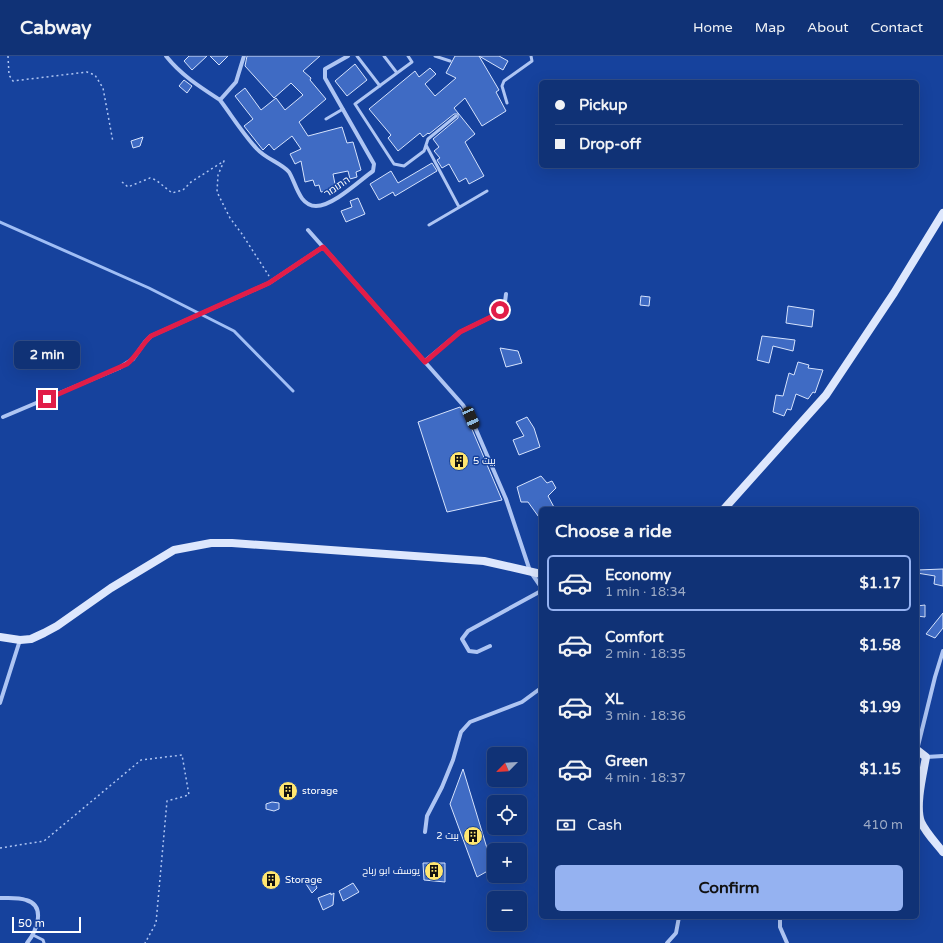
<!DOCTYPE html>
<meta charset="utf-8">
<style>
:root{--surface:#103276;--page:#1e3e7e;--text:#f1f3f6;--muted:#9caac5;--line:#304d88;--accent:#95b2f1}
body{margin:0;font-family:"Varela Round",Cairo,"Noto Sans Hebrew",sans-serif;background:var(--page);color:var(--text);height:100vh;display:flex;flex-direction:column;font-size:15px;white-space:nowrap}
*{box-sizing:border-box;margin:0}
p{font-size:13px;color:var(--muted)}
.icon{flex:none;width:22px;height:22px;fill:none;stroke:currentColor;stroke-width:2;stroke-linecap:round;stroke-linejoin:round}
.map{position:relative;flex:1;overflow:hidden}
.sheet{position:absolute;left:539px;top:451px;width:380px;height:412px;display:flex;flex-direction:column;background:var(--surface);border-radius:6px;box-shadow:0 4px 16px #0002,0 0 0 1px var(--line)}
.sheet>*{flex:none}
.guide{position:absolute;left:539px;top:24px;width:380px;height:88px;border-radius:6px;box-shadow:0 4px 16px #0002,0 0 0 1px var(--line);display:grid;align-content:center;height:88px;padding:0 16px;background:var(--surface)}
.needle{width:26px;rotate:246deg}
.fabs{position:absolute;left:487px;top:691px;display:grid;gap:8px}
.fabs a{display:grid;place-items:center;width:40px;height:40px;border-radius:6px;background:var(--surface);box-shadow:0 4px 16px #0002,0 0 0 1px var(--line);font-size:20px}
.scale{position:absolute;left:12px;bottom:10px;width:69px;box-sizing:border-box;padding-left:4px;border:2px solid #fff;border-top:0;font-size:11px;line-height:14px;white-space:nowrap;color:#fff;-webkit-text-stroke:3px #16429d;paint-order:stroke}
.end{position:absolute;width:18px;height:18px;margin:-9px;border:5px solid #e11d48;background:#fff;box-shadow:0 0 0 2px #fff}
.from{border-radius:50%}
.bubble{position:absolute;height:28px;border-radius:6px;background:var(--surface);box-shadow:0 4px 16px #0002,0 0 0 1px var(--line);font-size:13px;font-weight:800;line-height:28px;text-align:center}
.car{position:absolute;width:12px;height:24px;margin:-12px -6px;border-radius:5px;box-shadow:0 0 3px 1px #0007;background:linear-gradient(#222 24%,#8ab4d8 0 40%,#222 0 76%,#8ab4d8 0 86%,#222 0)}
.guide b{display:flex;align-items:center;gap:14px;height:38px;font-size:15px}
.guide b+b{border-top:1px solid var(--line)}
.guide i{width:10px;height:10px;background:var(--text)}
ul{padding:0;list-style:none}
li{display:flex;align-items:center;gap:12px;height:56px;margin:0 8px 6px;padding:0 8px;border:2px solid transparent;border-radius:6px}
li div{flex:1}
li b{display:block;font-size:15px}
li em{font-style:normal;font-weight:800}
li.selected{border-color:var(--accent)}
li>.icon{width:36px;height:36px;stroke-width:1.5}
h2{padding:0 16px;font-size:18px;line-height:48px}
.pay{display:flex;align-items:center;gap:10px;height:44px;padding:0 16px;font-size:15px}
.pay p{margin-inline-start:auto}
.action{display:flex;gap:8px;margin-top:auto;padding:8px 16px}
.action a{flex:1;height:46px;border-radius:6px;background:var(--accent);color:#111;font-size:16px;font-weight:800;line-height:46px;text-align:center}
header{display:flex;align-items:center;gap:24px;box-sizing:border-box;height:56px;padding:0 20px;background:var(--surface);border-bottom:1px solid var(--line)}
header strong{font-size:19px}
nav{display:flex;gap:22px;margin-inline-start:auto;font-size:14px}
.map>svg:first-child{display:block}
</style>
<header>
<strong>Cabway</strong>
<nav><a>Home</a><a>Map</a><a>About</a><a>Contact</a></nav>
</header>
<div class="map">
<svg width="943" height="887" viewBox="0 0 943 887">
<rect width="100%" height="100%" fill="#16429d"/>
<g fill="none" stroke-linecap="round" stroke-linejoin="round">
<path stroke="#a0bef5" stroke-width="3" d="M0,166L149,232L234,275L293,335"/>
</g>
<path fill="#3f6bc4" stroke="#d6e3fd" d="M189,0H207L192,14L184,5Z
M210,0H228L219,9Z
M247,0H320L303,15L311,22L310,24L326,43L299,66L308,80L342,71L347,87L353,86L361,114L356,116L357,121L350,123L348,115L333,118L336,133L321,136L319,129L315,130L313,124L305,126L301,105L295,108L290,98L301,93L292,80L274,94L269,88L263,94L244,70L253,63L235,40L245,32L261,54L276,42L285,54L303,39L291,27L274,42L245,10Z
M455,0H499L508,5L503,14L479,0L499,34L496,36L506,55L482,70L465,42L454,52L475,78L465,86L484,120L469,128L466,122L459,126L449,108L442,112L437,104L440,102L434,95L439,91L433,83L458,62V58H454L429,78L428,77L423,81L420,77L398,95L388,82L391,79L369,53L415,15L419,21L430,12L436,18L425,28L435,40L456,22L446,17Z
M355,8L367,24L347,40L335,25Z
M184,24L192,30L187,37L179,30Z
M143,81L140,90L133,92L131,85Z
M432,107L437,115L395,140L393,136L379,144L370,128L391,115L398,127Z
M358,142L365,158L346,166L341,155L352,151L350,145Z
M641,240L650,241L649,250L640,249Z
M788,250L814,254L812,271L786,267Z
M762,280L795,284L793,295L773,290L769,307L757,304Z
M500,292L518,295L522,307L506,311Z
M798,306L809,309L808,312L823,314L815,337L813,336L808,343L796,338L791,354L787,353L784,360L773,356L776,339L783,340L789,317L794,319Z
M460,351L468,364L502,444L447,456L418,366Z
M527,361L534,372L540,391L519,399L513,384L524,380L516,366Z
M541,420L547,427L552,425L556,432L548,440L555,453H541V464L528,446H521L517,431Z
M943,513V530L934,528L935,520L917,517V514Z
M925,549V561L917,560V550Z
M943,557V572L935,582L926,578Z
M463,713L493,812L477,821L450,748Z
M272,746L279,747V753L274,755L266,753V748Z
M423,807H445V826L424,824Z
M313,822L317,832L312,837L306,828Z
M353,827L359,836L343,845L339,835Z
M331,837V839L334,837L333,849L323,854L318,842Z"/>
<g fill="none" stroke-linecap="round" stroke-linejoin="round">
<path stroke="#aec5f3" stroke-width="1.5" stroke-dasharray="2 3" stroke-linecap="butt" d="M8,0L9,19L13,25L87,16L95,19L103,32L113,86
M122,126L128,131L150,122L156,124L172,137L183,134L191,126L224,105L218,119L217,136L230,162L242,178L269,220
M0,792L44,785L141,704L182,699L189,739L167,745L156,867L145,887"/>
<path stroke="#aec5f3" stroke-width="3" d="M357,0L380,30
M384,0L397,17
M408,0L412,6L355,48L394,108L404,110L424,95L428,83L456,60
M435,0L450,5
M507,47L502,30L504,25L532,5L531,0
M326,63L343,53
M426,89L459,151
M429,169L487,135
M33,879L43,884L44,887"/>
<path stroke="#aec5f3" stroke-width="4" d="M166,0C181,19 200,31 220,44
M244,0L236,26L220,44C232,60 243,78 257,93C266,103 281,107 289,116C296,127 299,150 316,150C333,150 359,125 373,115L374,108L325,22V13L348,0
M308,174L463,349L471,362L506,443L530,515L541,531
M425,305L460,276L495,259L500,254L505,246L506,238
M3,361L119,312L133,303L145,286L151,280L269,227L323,191
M490,590L477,596L469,595L462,583L468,575L541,535
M0,647L20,584
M917,694L935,621L943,595
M926,701L943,700
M425,776L427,760L442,731L453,704L461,676L470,666L522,646L541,632
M0,842C8,842 18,841 26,844C47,850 36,876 27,887
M780,861V871L787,887
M667,887L676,877L679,861"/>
<path stroke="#dde7fd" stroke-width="8" d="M724,453L826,339L894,237L943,157
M0,581L20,584L31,583L44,577L57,570L111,532L174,494L211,487H232L484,505L541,518
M917,694L926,701C923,718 915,750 921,766C926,777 936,787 943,796"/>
</g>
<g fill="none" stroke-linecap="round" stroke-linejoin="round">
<path stroke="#e11d48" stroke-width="5" d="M47,343L127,308C137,300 142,288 151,280L269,227L323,191L425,306L460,276L495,259L500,254"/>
</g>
<defs>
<symbol id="building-disc" viewBox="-11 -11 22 22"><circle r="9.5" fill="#ffe670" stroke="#16429d"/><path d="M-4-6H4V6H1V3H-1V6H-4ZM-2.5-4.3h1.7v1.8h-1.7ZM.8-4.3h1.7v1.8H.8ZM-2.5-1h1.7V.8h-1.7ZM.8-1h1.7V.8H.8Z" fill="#111"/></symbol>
</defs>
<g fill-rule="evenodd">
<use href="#building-disc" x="448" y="394" width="22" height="22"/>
<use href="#building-disc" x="277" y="724" width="22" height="22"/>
<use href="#building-disc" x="462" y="769" width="22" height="22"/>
<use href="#building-disc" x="423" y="804" width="22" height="22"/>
<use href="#building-disc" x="260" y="813" width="22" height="22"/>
</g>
<g text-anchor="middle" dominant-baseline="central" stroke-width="3" stroke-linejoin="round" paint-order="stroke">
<g font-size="10" fill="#fff" stroke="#16429d">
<text transform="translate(337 131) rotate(-34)">התומר</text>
</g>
<g font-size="10" fill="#fff" stroke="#16429d" text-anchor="start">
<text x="473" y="405">بيت 5</text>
<text x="302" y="735">storage</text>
<text x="459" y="780" text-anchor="end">بيت 2</text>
<text x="420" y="815" text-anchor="end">يوسف ابو رباح</text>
<text x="285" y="824">Storage</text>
</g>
</g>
</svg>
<div class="fabs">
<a><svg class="needle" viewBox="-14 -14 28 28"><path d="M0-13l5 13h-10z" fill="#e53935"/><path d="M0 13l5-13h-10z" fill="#9caac5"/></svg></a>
<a><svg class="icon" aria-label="locate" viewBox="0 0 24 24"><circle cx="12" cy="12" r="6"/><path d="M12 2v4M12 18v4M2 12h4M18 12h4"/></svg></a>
<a>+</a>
<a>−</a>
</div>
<div class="scale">50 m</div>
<i class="end from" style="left:500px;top:254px"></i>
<i class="end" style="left:47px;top:343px"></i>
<div class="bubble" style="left:14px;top:285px;width:66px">2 min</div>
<i class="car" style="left:471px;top:362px;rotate:156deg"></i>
<div class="guide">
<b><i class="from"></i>Pickup</b>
<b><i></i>Drop-off</b>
</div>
<section class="sheet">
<h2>Choose a ride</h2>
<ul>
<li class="selected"><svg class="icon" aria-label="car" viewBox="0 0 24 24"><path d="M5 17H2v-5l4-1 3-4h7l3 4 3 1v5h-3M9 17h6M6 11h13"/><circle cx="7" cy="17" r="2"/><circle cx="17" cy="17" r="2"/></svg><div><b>Economy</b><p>1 min · 18:34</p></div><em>$1.17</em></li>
<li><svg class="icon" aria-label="car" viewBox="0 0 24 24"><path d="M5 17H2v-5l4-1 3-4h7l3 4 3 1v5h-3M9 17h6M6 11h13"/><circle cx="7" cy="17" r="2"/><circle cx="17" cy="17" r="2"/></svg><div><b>Comfort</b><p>2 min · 18:35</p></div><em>$1.58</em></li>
<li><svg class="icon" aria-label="car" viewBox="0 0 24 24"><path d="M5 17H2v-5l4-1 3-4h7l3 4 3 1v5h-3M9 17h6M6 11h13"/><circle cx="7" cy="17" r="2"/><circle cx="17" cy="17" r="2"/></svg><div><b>XL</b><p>3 min · 18:36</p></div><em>$1.99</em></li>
<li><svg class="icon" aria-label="car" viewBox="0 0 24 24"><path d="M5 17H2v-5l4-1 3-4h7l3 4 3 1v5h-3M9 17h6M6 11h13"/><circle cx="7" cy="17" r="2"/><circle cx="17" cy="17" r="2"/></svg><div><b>Green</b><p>4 min · 18:37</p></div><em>$1.15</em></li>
</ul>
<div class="pay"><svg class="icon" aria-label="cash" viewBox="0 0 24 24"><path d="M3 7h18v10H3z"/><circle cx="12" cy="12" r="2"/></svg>Cash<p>410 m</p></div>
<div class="action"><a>Confirm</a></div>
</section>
</div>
